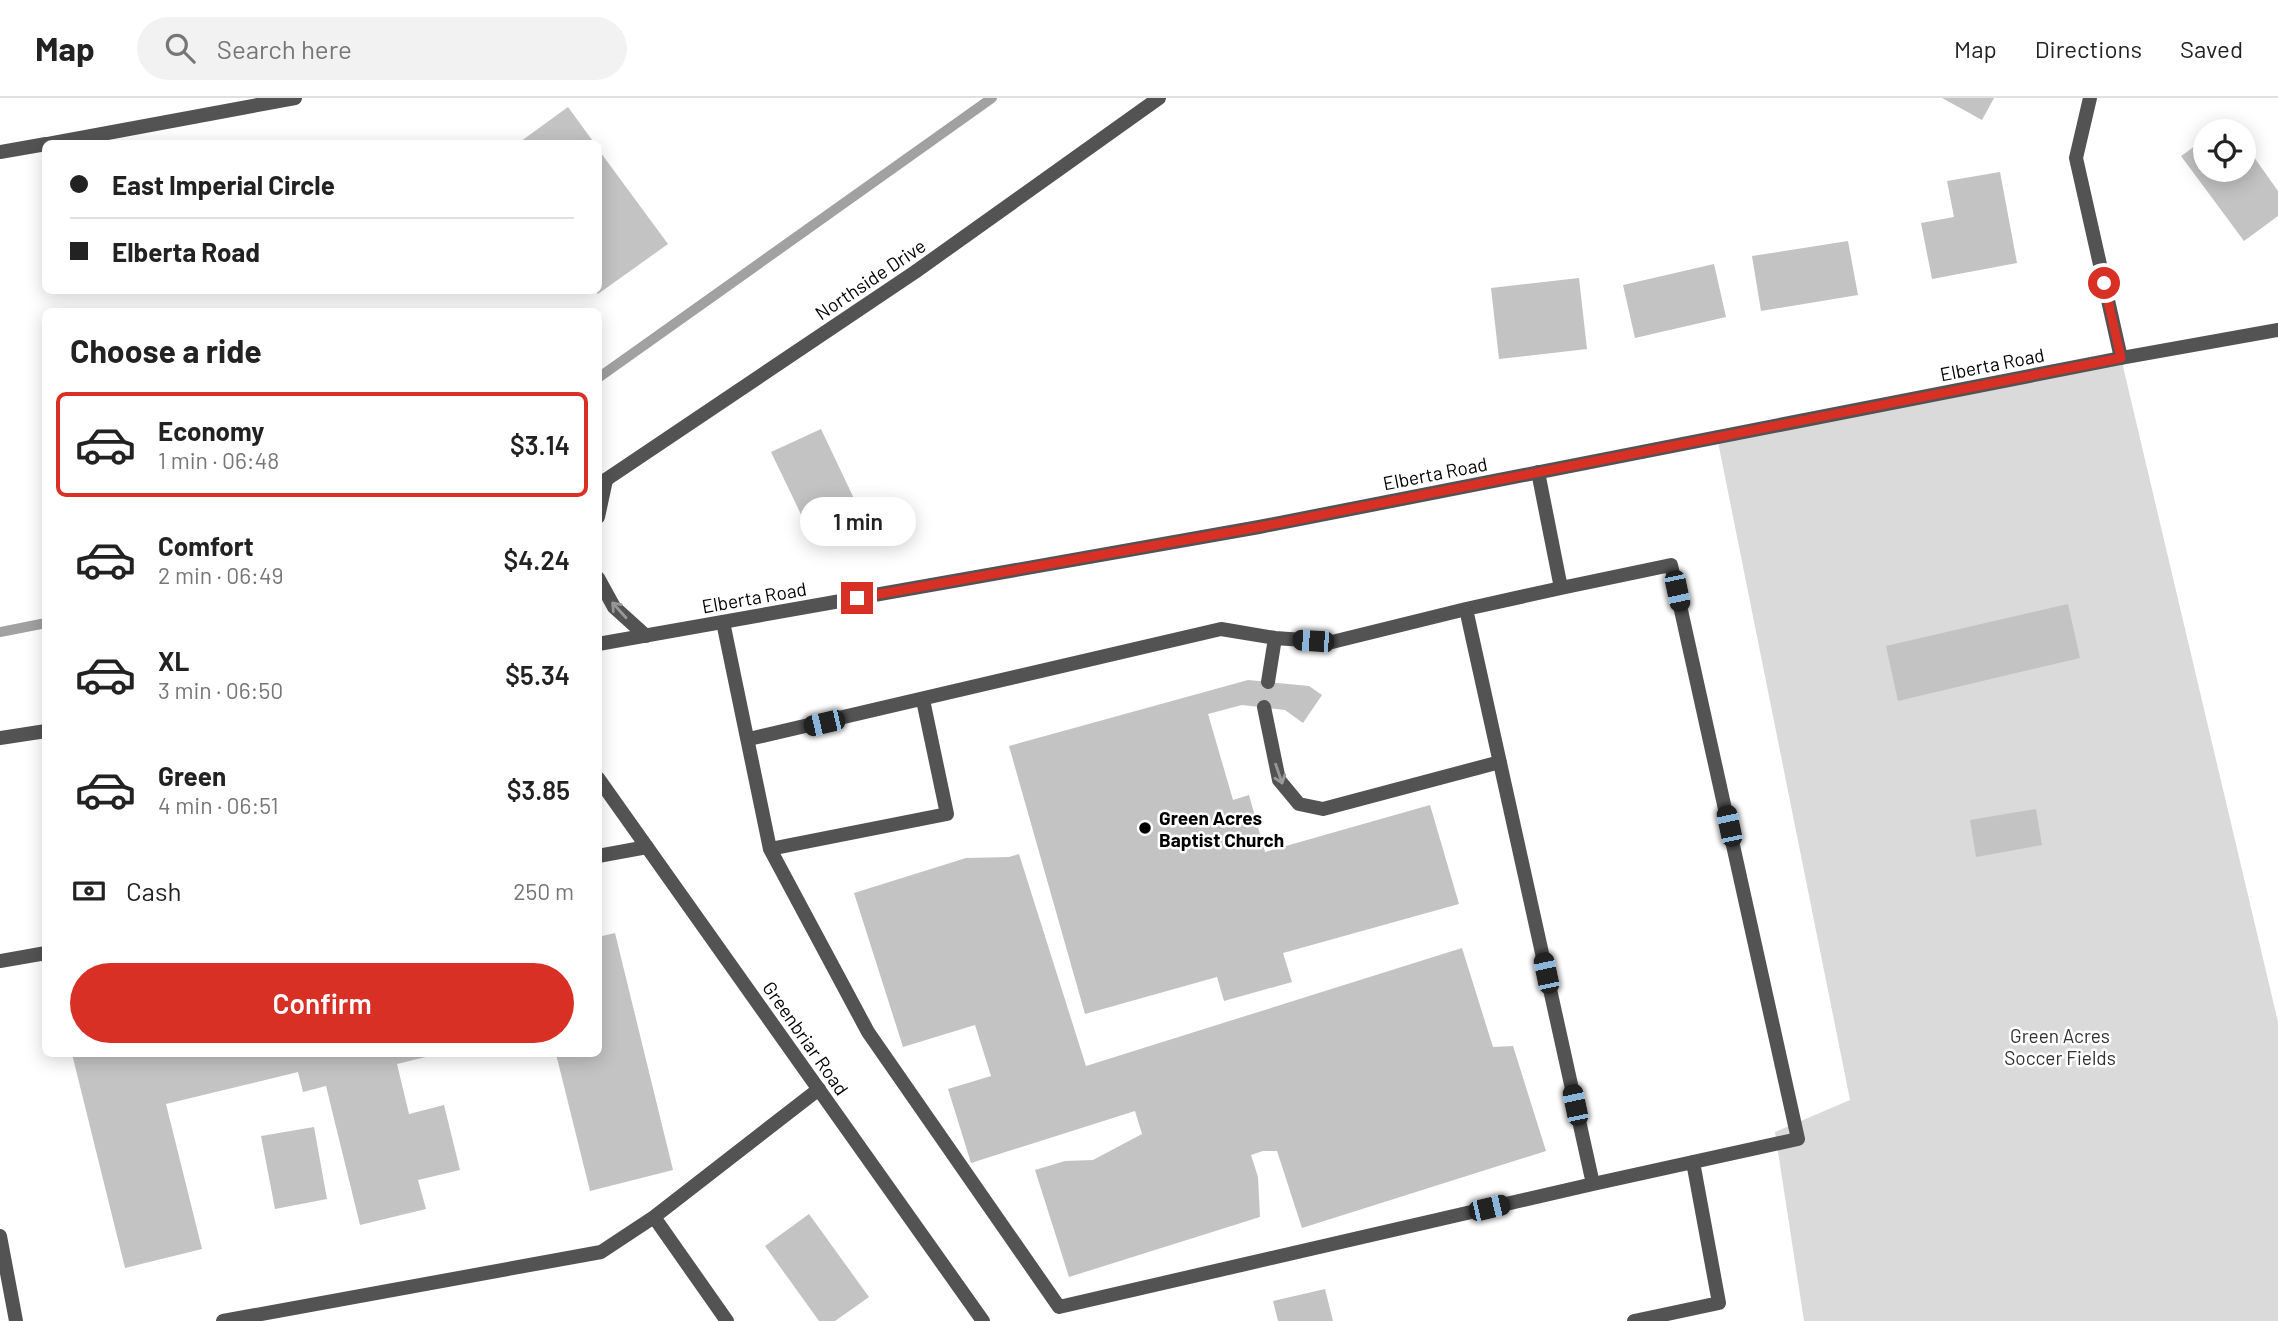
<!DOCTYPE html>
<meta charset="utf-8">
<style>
:root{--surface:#fff;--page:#f2f2f2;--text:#222;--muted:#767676;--line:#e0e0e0;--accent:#d93025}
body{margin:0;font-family:Barlow,sans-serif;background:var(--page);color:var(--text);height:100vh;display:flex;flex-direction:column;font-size:26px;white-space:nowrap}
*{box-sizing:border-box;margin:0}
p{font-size:23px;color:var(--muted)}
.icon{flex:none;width:38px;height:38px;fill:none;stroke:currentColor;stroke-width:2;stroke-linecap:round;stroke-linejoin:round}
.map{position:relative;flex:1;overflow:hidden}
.drawer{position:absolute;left:42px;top:210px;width:560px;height:749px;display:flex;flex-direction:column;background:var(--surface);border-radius:10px;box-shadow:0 4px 18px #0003}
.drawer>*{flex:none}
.banner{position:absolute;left:42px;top:42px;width:560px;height:154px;border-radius:10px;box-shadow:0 4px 18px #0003;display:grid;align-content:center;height:154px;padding:0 28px;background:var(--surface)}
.tools{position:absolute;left:2193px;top:21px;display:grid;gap:14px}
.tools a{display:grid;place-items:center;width:63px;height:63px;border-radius:50%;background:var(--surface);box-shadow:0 4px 18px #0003;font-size:35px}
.end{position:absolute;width:32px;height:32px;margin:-16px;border:9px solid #d93025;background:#fff;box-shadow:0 0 0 4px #fff}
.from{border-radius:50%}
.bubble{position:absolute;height:49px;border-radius:24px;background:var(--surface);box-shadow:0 4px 18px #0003;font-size:23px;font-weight:600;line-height:49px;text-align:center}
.car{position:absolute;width:21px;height:42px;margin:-21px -10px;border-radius:9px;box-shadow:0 0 5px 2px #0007;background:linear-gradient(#222 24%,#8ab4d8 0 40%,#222 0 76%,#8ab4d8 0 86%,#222 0)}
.banner b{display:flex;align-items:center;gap:24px;height:66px;font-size:26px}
.banner b+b{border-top:2px solid var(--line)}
.banner i{width:18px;height:18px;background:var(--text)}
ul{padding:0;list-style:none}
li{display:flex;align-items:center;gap:21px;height:105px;margin:0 14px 10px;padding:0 14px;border:4px solid transparent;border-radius:10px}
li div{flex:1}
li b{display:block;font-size:26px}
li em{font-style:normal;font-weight:600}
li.on{border-color:var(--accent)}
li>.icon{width:63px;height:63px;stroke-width:1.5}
h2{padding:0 28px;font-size:32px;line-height:84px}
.pay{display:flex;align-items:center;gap:18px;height:77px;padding:0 28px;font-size:26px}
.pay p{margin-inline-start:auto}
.button{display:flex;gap:14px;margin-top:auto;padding:14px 28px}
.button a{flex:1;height:80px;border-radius:42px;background:var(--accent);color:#fff;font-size:28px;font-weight:600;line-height:80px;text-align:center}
header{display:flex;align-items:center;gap:42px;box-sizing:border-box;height:98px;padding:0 35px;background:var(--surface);border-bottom:2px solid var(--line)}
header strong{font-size:33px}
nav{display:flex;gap:38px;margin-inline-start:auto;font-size:24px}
.search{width:490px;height:63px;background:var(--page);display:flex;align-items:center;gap:18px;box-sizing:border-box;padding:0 24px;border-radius:38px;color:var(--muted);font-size:26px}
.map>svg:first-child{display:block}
</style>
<header>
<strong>Map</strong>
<div class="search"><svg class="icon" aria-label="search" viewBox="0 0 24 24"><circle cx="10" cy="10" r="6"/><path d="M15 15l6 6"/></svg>Search here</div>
<nav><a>Map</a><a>Directions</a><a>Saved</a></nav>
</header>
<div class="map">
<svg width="2278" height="1223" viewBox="0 0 2278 1223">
<rect width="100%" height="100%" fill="#fff"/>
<path fill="#dadada" d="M2121,260L2278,924V1223H1804L1775,1034L1850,1002L1717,339Z"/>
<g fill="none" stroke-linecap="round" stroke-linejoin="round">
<path stroke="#a1a1a1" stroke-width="10" d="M598,280L992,0
M0,534L46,525"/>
</g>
<path fill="#c3c3c3" d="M1942,0H1994L1982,22Z
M568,9L595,46H517Z
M2228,24L2235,33H2215Z
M2205,41V72H2244V45L2278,93V118L2244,143L2181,58Z
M598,51L668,146L598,196L595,192H598Z
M2000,74L2017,165L1932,181L1921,125L1954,119L1947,83Z
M1848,143L1858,197L1761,213L1752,158Z
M1714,166L1726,219L1635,240L1623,187Z
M1579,180L1587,251L1499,261L1491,190Z
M821,331L858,409L809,433L771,354Z
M2068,506L2080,560L1898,603L1886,548Z
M1248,582L1309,588L1322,597L1303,625L1285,612L1242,607L1208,616L1233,702L1249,697L1265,754L1430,707L1459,806L1283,855L1292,884L1224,903L1217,879L1085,916L1009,648Z
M2036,711L2042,747L1976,759L1970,722Z
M1019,756L1086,968L1462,850L1493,949L1513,948L1546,1053L1302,1130L1277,1053H1263L1251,1057L1258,1079L1260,1119L1069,1179L1035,1072L1065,1063L1093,1062L1142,1036L1135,1013L971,1065L948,991L991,978L975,927L903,949L854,795L966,760L1009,759Z
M615,835L673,1072L590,1093L556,956H598V839Z
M72,956H438L397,966L409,1016L444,1007L460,1072L418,1082L426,1111L360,1127L326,988L303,994L298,974L166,1006L202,1151L125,1170Z
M314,1029L327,1101L275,1111L261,1038Z
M809,1116L869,1199L835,1223H819L765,1148Z
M1325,1191L1333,1223H1278L1273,1203Z"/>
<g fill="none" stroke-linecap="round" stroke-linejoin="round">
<path stroke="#535353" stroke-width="14" d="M48,46L295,0
M0,54L46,46
M1538,374L1561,490L1671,467L1798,1041L1593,1086L1466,511L1561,490
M723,524L770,751L868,934L1059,1209L1593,1086
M1268,584L1275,540
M1264,609L1279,682L1299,706L1323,711L1500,664
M749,641L1221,531L1275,540L1332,544L1466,511
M770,751L947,716L923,602
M598,758L647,749
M0,863L46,855
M654,1119L727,1223
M0,1138L16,1223
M223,1223L601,1154L654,1119L819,991
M1634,1223L1719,1205L1693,1064"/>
<path stroke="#535353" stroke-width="14" d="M2090,0L2076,60L2121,260
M598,387L915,174L1159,0
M598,680L983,1223"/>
<path stroke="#535353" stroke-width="14" d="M598,419L606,382
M598,480L614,509L646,538
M598,546L1259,429L2121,260L2278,232
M0,640L46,633"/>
</g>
<defs><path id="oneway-shaft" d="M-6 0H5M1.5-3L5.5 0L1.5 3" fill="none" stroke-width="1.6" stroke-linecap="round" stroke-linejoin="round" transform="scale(1.75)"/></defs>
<g stroke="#989898">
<use href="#oneway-shaft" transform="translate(619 512) rotate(-132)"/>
<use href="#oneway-shaft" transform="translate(1279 676) rotate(71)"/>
</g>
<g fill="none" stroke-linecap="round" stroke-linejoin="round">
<path stroke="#d93025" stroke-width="9" d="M857,500L1259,429L2121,260L2104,185"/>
</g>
<circle fill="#000" stroke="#fff" stroke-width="2.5" cx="1145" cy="730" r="7"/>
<g text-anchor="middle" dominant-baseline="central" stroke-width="5" stroke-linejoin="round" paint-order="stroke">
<g font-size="19" fill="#000" stroke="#fff">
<text transform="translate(870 181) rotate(-34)">Northside Drive</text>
<text transform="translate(1992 266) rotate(-11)">Elberta Road</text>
<text transform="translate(1435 375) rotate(-11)">Elberta Road</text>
<text transform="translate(754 499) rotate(-10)">Elberta Road</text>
<text transform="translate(806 940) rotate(55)">Greenbriar Road</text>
</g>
<g font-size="19" font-weight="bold" fill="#000" stroke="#fff" text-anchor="start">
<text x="1159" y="719">Green Acres<tspan x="1159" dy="22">Baptist Church</tspan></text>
</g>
<g font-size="19" fill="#313131" stroke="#fff">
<text x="2060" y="937">Green Acres<tspan x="2060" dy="22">Soccer Fields</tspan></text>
</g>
</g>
</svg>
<div class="tools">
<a><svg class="icon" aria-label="locate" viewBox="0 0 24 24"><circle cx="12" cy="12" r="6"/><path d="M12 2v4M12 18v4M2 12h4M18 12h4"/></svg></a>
</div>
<i class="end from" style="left:2104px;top:185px"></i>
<i class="end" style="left:857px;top:500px"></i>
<div class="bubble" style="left:800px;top:399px;width:116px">1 min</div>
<i class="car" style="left:1677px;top:493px;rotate:168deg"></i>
<i class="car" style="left:1313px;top:543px;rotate:274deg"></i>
<i class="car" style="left:824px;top:625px;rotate:257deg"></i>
<i class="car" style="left:1729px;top:728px;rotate:348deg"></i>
<i class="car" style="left:1546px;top:875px;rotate:348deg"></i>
<i class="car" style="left:1575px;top:1007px;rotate:348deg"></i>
<i class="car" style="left:1489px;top:1110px;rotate:77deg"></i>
<div class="banner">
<b><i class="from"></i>East Imperial Circle</b>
<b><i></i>Elberta Road</b>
</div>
<section class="drawer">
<h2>Choose a ride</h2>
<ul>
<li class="on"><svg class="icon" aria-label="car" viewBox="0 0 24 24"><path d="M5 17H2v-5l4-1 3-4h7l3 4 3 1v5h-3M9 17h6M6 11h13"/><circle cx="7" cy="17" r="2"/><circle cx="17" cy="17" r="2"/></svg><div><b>Economy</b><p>1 min · 06:48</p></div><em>$3.14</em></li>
<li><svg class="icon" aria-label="car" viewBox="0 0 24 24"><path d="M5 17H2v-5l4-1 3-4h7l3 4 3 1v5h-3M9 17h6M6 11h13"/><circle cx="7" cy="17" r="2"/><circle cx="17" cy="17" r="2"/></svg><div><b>Comfort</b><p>2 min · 06:49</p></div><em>$4.24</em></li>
<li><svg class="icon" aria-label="car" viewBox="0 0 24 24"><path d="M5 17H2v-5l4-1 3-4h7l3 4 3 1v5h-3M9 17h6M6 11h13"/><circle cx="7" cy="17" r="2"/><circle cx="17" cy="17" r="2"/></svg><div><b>XL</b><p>3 min · 06:50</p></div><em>$5.34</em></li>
<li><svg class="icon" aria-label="car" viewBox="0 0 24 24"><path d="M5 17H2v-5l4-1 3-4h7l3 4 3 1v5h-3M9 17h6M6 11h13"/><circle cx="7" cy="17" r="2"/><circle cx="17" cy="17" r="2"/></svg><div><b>Green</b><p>4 min · 06:51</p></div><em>$3.85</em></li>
</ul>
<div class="pay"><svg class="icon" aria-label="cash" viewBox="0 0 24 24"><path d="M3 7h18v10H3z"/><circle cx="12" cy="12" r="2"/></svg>Cash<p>250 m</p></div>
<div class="button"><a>Confirm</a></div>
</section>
</div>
